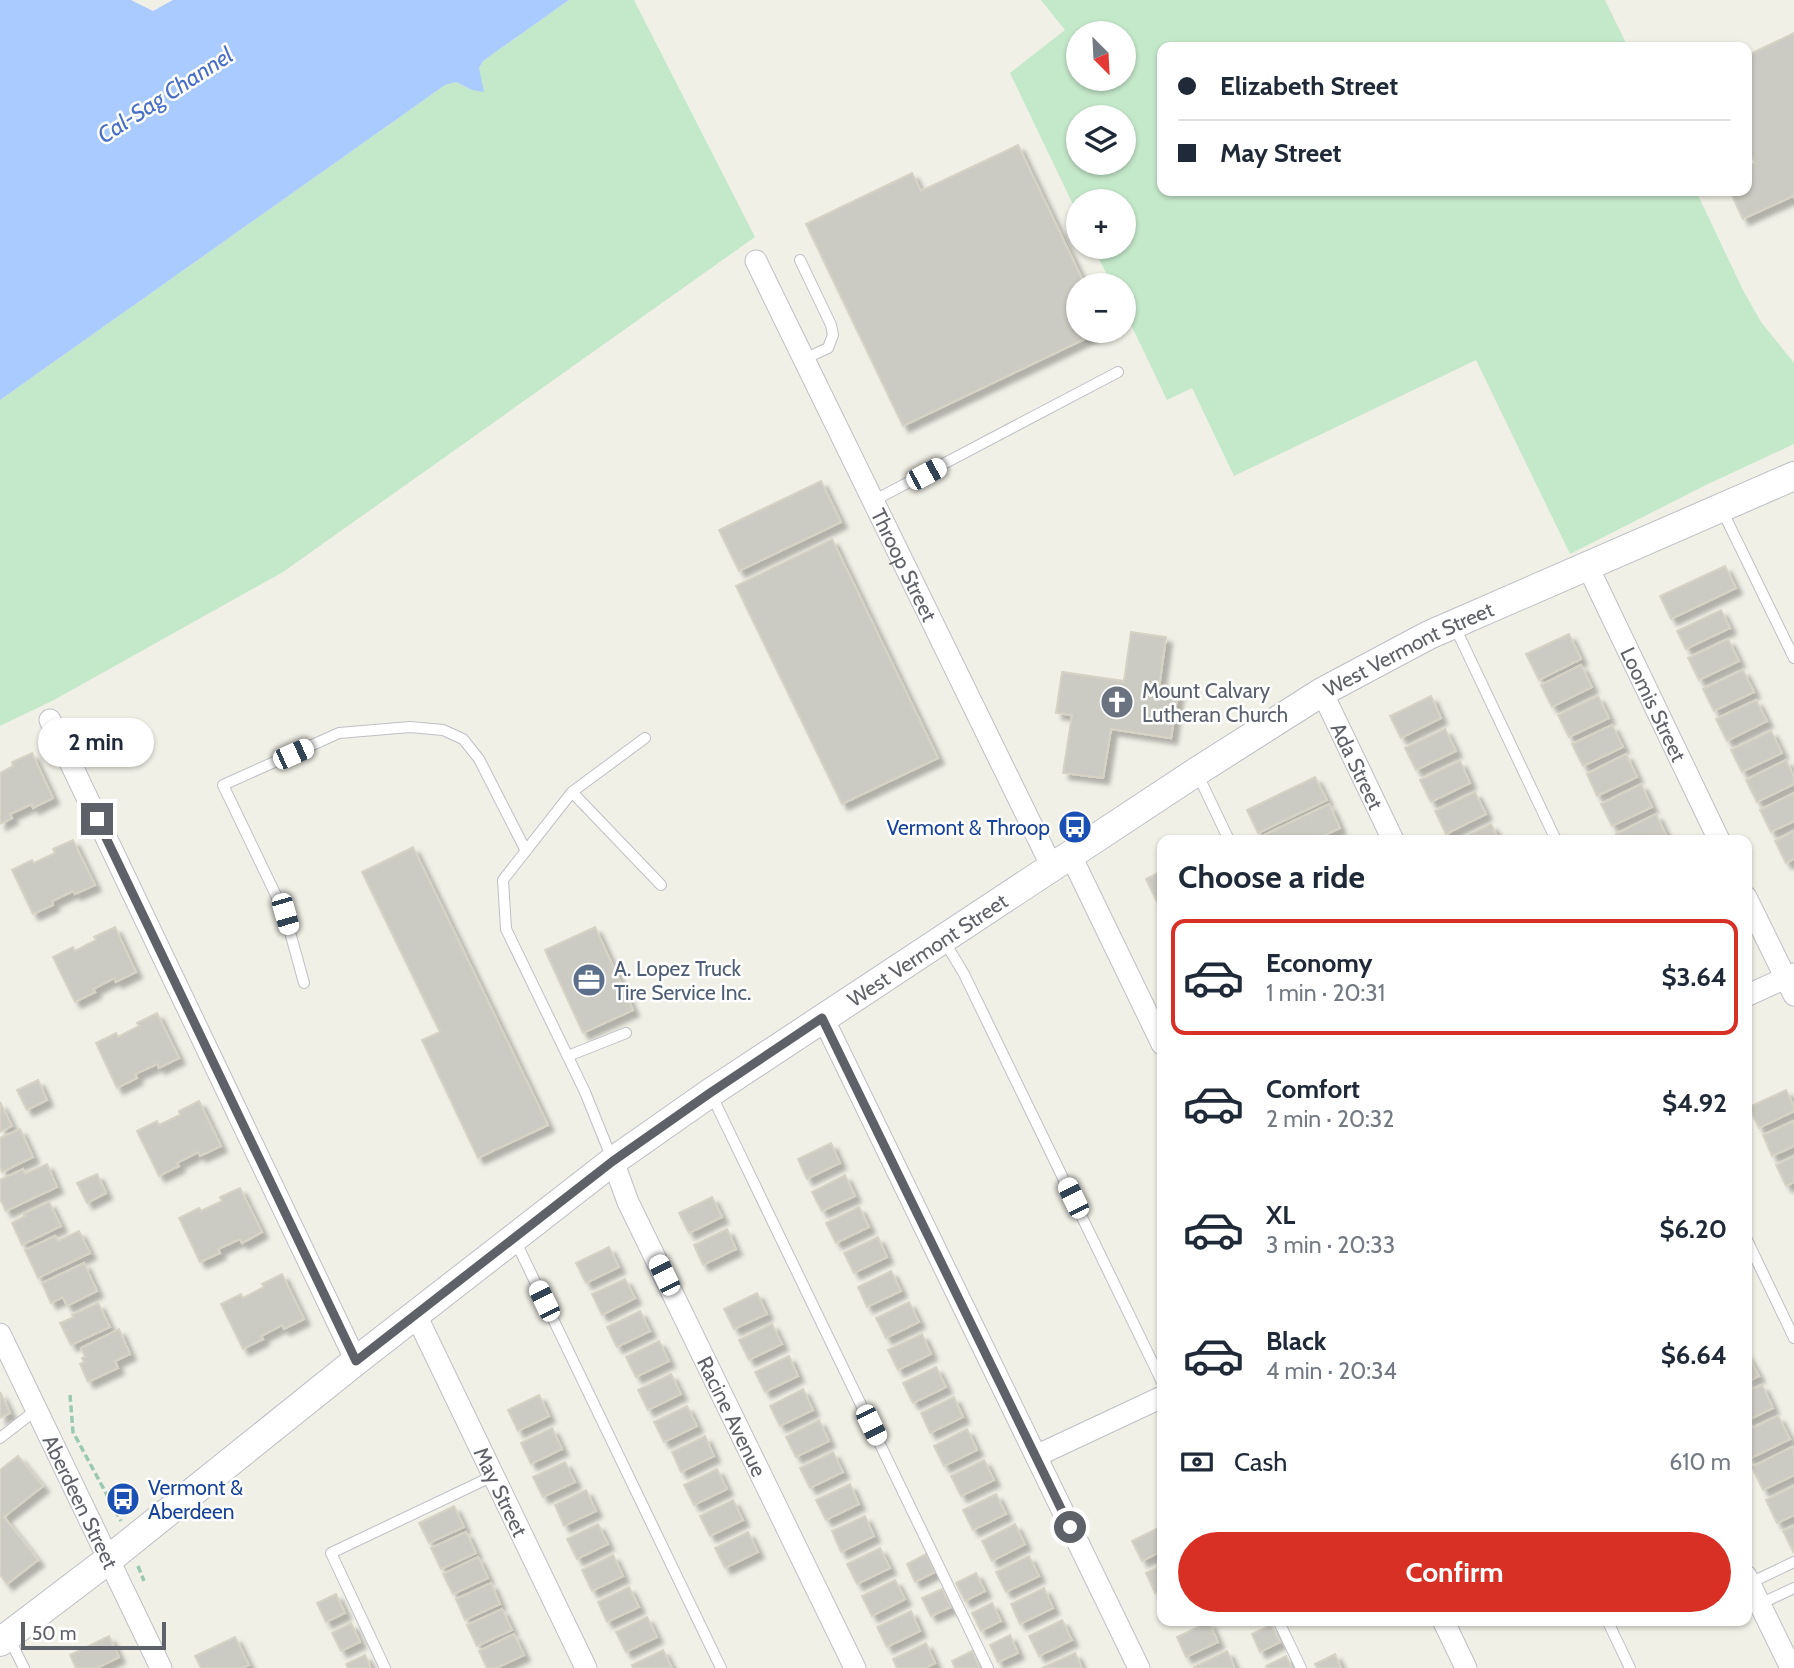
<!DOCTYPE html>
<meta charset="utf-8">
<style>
:root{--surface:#fff;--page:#f2f2f3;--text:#1f2937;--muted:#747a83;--line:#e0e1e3;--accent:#d93025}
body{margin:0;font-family:Cabin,sans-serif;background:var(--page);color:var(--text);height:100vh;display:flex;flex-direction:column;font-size:26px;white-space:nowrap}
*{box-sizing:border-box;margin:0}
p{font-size:23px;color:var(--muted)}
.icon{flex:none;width:38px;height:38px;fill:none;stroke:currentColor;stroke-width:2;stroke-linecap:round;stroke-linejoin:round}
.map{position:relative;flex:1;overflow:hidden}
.panel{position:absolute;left:1157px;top:835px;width:595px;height:791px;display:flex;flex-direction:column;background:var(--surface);border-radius:14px;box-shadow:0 2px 5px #0004}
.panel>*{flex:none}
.banner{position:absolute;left:1157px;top:42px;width:595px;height:154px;border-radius:14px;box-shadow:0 2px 5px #0004;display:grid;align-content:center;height:154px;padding:0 21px;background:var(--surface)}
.needle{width:46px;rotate:156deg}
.fabs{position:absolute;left:1066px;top:21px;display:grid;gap:14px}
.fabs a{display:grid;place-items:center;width:70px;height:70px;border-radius:50%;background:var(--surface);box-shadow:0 2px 5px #0004;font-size:35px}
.scale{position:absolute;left:21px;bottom:18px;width:145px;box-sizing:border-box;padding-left:7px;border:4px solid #5e6168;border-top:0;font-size:19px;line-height:24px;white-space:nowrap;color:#5e6168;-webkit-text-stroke:5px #fff;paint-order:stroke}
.end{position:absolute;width:32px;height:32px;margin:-16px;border:9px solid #5e6168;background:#fff;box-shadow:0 0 0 4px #fff}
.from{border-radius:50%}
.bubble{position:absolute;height:49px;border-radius:24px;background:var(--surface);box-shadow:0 2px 5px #0004;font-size:23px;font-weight:700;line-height:49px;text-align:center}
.car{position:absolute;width:21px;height:42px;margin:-21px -10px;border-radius:9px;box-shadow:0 0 5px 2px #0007;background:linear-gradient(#fff 24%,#345 0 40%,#fff 0 76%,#345 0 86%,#fff 0)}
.banner b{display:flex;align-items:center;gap:24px;height:66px;font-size:26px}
.banner b+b{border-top:2px solid var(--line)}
.banner i{width:18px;height:18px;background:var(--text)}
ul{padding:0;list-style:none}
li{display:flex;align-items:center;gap:21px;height:116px;margin:0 14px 10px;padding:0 7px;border:4px solid transparent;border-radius:14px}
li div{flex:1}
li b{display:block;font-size:26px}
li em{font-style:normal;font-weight:700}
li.active{border-color:var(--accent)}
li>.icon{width:63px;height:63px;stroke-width:1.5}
h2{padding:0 21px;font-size:32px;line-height:84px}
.pay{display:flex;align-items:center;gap:18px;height:77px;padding:0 21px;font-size:26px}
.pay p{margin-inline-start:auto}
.cta{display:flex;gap:14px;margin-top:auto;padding:14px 21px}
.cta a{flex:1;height:80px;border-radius:42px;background:var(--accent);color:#fff;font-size:28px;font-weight:700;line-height:80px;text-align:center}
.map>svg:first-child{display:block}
</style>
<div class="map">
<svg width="1794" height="1668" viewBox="0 0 1794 1668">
<defs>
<filter id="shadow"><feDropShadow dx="6" dy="6" stdDeviation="2" flood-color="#0004"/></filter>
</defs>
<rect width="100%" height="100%" fill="#f1f0e7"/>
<path fill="#c4e8ca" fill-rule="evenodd" d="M569,0H634L755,237L283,572L54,700L0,726V400L445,85L456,82L472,90L479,68L483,61Z
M1041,0H1605L1628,47H1162V191H1696L1744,292L1761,322L1794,363V444L1708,484L1570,554L1476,360L1234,476L1192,388L1167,400L1124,310V285H1112L1093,247H1124V201H1078V215L1010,73L1065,30ZM1078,33H1124V79H1078ZM1124,117V163H1078V117Z"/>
<path fill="#a9cbff" d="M0,0H131L153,11L173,0H569L483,61L479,68L484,92L472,90L456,82L445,85L0,400Z"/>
<path fill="#cccbc3" stroke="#d6d3c5" stroke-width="2" filter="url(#shadow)" d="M1794,33V198L1793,196L1743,219L1730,191H1746V167L1755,163L1746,145V56Z
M1018,145L1085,285H1078V331H1101L903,426L806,224L912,173L921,191Z
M821,481L841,522L739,571L719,530Z
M832,539L938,758L842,804L736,586Z
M1725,566L1736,588L1671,619L1660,596Z
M1721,610L1730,628L1686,649L1677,631Z
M1131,632L1166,637L1159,688L1178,691L1171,738L1111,729L1103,778L1063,773L1072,715L1056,713L1062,672L1124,681Z
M1569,634L1581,659L1539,680L1526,654Z
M1728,639L1739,661L1699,680L1688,658Z
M1581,665L1592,687L1552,707L1541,685Z
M1743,670L1754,692L1714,711L1703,689Z
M1431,696L1441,718L1401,738L1390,716Z
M1598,696L1609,718L1569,737L1558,715Z
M1756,700L1767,721L1727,741L1716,719Z
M1612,725L1623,747L1583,766L1572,744Z
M1445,729L1456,751L1416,770L1405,748Z
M1771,731L1782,753L1742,772L1731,750Z
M32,753L53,798L33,808L32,804L10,814L12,818L0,824V773L13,766L12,762Z
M1626,754L1637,777L1597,796L1587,774Z
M1786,760L1794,777V784L1757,802L1746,780Z
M1460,761L1470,783L1431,802L1420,780Z
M1315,777L1327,800L1258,833L1247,810Z
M1641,784L1652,807L1612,826L1601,804Z
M1475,792L1486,814L1446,834L1435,811Z
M1794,793V821L1771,832L1760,810Z
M1329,804L1340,828L1314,840H1262L1260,837Z
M1656,814L1667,837L1660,840H1619L1616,834Z
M1491,824L1499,840H1458Z
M1794,831V859L1786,863L1775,841Z
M73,840L95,885L75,894L73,891L52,901L53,905L33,914L12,870L32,860L34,863L55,853L53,849Z
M413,847L548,1125L478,1158L422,1040L440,1032L362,872Z
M1162,871V897L1156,900L1146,879Z
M115,927L136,972L116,982L114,978L93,989L95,992L75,1002L53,957L73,947L75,951L96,940L94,937Z
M595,927L633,1010L583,1033L545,950Z
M157,1013L179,1058L159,1068L157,1064L135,1074L137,1078L117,1088L96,1043L116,1033L118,1037L139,1026L137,1023Z
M38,1080L47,1100L27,1110L17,1090Z
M1786,1090L1794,1107V1111L1759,1128L1749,1107Z
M199,1101L221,1146L200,1156L198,1152L177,1163L179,1166L159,1176L137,1131L157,1121L159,1125L180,1115L179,1111Z
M0,1102L12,1126L0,1132Z
M1794,1121V1146L1772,1156L1763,1135Z
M20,1129L33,1157L2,1172L0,1166V1138Z
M831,1143L840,1163L807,1179L798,1159Z
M1794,1156V1182L1786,1186L1776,1165Z
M47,1164L57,1187L6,1211L0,1199V1180L23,1169L25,1174Z
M97,1174L106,1193L87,1203L77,1183Z
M845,1175L855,1196L822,1211L812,1192Z
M240,1188L262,1232L242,1243L240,1239L218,1249L220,1253L200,1262L179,1218L199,1208L201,1211L222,1201L220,1197Z
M712,1197L722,1217L689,1233L679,1213Z
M49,1202L61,1226L22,1245L12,1223L25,1216L23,1214Z
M859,1207L869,1227L836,1243L826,1223Z
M727,1229L736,1249L703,1265L694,1245Z
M79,1231L90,1253L38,1278L25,1250L55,1236L58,1241Z
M878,1237L887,1257L854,1273L844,1253Z
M609,1247L619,1267L586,1283L576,1263Z
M84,1263L97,1291L67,1306L63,1297L51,1303L42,1283Z
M891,1271L901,1291L867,1307L858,1287Z
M282,1274L304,1319L284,1329L282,1325L261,1336L263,1339L243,1349L221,1304L241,1294L243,1298L264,1287L262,1284Z
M625,1279L635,1298L602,1315L592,1294Z
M757,1293L767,1314L734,1329L724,1309Z
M909,1302L919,1322L886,1338L876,1318Z
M98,1303L110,1327L71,1345L60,1323L74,1317L72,1315Z
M640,1311L650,1331L617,1347L607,1327Z
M772,1324L782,1344L749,1360L739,1340Z
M119,1329L130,1354L115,1361L118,1368L88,1382L80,1364L84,1362L82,1358L85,1357L81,1348Z
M922,1334L931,1354L898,1370L888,1350Z
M659,1341L669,1361L636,1377L626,1357Z
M1746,1353L1759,1376L1746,1382Z
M789,1356L798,1376L765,1392L755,1372Z
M936,1367L946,1387L913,1403L903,1383Z
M671,1374L681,1394L648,1410L638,1390Z
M1762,1385L1773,1408L1746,1421V1392Z
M803,1389L813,1410L780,1426L770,1406Z
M0,1392L10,1413L0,1418Z
M539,1395L549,1416L518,1431L508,1410Z
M954,1397L963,1417L930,1433L921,1413Z
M687,1406L697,1426L664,1442L654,1422Z
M1778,1416L1790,1439L1749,1459L1746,1453V1431Z
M819,1420L829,1441L796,1457L786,1437Z
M552,1428L562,1449L531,1464L521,1443Z
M967,1429L977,1450L944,1466L934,1446Z
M705,1436L714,1456L681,1472L672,1452Z
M1792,1447L1794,1450V1475L1763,1490L1752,1467Z
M833,1452L843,1472L810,1488L800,1468Z
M18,1456L43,1486L4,1517L38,1560L7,1584L0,1575V1470Z
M984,1460L994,1480L961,1496L951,1476Z
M565,1462L575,1482L543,1497L533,1477Z
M717,1469L727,1489L694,1505L684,1485Z
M850,1484L859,1504L826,1520L816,1500Z
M1794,1486V1515L1777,1523L1766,1500Z
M586,1490L596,1511L564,1526L555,1505Z
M996,1494L1006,1514L973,1530L963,1510Z
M733,1500L743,1520L710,1536L700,1516Z
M454,1506L464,1527L429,1543L419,1523Z
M865,1516L874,1536L841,1552L832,1531Z
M598,1524L608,1544L577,1559L567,1539Z
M1015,1524L1025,1544L992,1561L982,1541Z
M1162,1526V1551L1142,1561L1132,1541Z
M1794,1526V1553L1783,1531Z
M466,1532L476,1553L441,1569L431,1548Z
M748,1532L758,1552L725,1568L715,1548Z
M880,1548L890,1568L857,1584L847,1564Z
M926,1554L935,1572L915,1582L907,1564Z
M613,1555L623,1576L592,1591L582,1570Z
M1029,1556L1039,1576L1006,1592L996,1572Z
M478,1557L488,1578L453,1594L443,1574Z
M1162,1565V1590L1155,1593L1146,1573Z
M976,1573L985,1591L965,1601L956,1583Z
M895,1580L905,1599L872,1616L862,1596Z
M491,1583L500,1604L465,1620L456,1599Z
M629,1587L639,1607L607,1622L598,1602Z
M1044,1588L1053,1608L1020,1624L1011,1604Z
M942,1589L951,1607L931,1616L922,1598Z
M336,1594L345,1613L326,1622L317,1603Z
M992,1603L1001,1621L981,1631L972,1613Z
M502,1609L512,1630L477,1646L467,1625Z
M911,1611L920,1631L887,1647L877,1627Z
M647,1617L657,1637L626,1652L616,1632Z
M1062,1620L1072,1640L1039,1656L1029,1636Z
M1209,1622L1218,1642L1186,1657L1177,1637Z
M351,1623L360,1642L341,1651L332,1633Z
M1271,1625L1280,1642L1260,1652L1252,1634Z
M514,1634L524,1655L496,1668H487L479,1651Z
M1010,1635L1018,1653L998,1662L990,1645Z
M109,1636L119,1657L97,1668H76L70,1655Z
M235,1637L249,1665L242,1668H201L195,1656Z
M926,1643L935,1663L925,1668H897L893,1659Z
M663,1650L672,1668H633L632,1665Z
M972,1651L980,1668H955L952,1661Z
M1227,1651L1235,1668H1194V1667Z
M1075,1653L1082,1668H1042Z
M1335,1654L1341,1668H1317L1315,1664Z
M365,1655L371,1668H348L346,1664Z
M1286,1656L1292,1668H1267L1266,1666Z"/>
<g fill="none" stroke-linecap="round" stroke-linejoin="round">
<defs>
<path id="lane" d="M800,260L831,325L833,335L828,348L804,359
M873,501L1118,372
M1721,508L1794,658
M1454,625L1556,840
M1197,773L1229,840
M572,792L661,885
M943,939L964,974L1162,1382
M304,983L285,914L223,785L339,733L410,727L443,730L463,739L479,759L526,851
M568,1056L626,1033
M711,1094L988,1668
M612,1159L585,1092L506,929L503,880L572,792L645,738
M514,1238L721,1668
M1746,1238L1794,1338
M0,1438L36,1410
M1750,1583L1794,1562
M1760,1604L1794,1588
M1278,1620L1301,1668
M1607,1620L1630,1668
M8,1636L24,1668
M385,1668L331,1553L493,1476"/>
<g id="street">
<path id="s1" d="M756,261L1052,867"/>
<path id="s2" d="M1588,567L1719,840"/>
<path id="s3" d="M1322,692L1393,840"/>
<path d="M50,720L356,1361"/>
<path d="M1071,856L1162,1044"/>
<path d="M1746,897L1794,995"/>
<path d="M1746,996L1794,974"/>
<path d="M823,1018L1139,1668"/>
<path id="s4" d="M613,1161L628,1202L855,1668"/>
<path id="s5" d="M416,1315L586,1668"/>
<path id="s6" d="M0,1334L161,1668"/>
<path d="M1036,1456L1162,1397"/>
<path d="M1746,1576L1791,1668"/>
<path d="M1443,1620L1466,1668"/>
</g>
<g id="secondary">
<path id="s7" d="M0,1642L108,1560L356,1361L613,1161L710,1093L1196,772L1322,692L1429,635L1794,476"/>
</g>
</defs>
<use href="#lane" stroke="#bebfc6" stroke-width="12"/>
<use href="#street" stroke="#bebfc6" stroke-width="23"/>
<use href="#secondary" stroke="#bcbec5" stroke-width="30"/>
<path stroke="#9cc9b1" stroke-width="3.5" stroke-dasharray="7 3.5" stroke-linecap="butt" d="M70,1395L73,1432L121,1521
M138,1566L144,1581"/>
<use href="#lane" stroke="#fff" stroke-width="10"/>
<use href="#street" stroke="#fff" stroke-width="21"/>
<use href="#secondary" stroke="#fff" stroke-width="28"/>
</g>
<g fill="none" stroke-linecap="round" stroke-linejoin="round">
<path stroke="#5e6168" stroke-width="9" d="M97,819L356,1361L613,1161L710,1093L822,1018L1070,1527"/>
</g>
<defs>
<symbol id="church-disc" viewBox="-11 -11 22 22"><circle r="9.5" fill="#6b7280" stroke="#fff"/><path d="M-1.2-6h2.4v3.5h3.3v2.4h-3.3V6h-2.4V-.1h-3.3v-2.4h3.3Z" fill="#fff"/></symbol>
<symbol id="bus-disc" viewBox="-11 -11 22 22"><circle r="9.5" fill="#1a4fb4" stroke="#fff"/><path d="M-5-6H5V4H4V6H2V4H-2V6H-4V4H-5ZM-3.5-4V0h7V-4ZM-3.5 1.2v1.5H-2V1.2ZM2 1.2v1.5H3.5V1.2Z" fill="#fff"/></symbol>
<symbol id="office-disc" viewBox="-11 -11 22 22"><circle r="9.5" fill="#5c6f8a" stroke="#fff"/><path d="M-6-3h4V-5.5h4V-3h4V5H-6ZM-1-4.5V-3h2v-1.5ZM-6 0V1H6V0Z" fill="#fff"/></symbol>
</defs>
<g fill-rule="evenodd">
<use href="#church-disc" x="1098" y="683" width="38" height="38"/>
<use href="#bus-disc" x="1056" y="808" width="38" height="38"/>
<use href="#office-disc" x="570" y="961" width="38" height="38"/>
<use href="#bus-disc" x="104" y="1480" width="38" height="38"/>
</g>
<g text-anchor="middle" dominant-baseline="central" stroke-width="5" stroke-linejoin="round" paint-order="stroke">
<g font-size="21" fill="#5e6168" stroke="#fff">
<text stroke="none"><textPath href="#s1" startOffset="338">Throop Street</textPath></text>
<text stroke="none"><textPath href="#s7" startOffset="1726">West Vermont Street</textPath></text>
<text stroke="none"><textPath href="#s2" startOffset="152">Loomis Street</textPath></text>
<text stroke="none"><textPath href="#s3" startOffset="82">Ada Street</textPath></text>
<text stroke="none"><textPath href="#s7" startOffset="1158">West Vermont Street</textPath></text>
<text stroke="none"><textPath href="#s4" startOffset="282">Racine Avenue</textPath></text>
<text stroke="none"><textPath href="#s5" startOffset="196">May Street</textPath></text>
<text stroke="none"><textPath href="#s6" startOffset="186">Aberdeen Street</textPath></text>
</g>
<g font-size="21" fill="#5b616d" stroke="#fff" text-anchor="start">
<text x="1142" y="690">Mount Calvary<tspan x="1142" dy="24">Lutheran Church</tspan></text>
</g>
<g font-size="21" fill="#164399" stroke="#fff" text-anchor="end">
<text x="1050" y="827">Vermont &amp; Throop</text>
<text x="148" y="1487" text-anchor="start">Vermont &amp;<tspan x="148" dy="24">Aberdeen</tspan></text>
</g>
<g font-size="21" fill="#4e5e75" stroke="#fff" text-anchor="start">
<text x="614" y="968">A. Lopez Truck<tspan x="614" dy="24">Tire Service Inc.</tspan></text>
</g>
<g font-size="23" font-style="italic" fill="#476fc6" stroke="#fff">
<text transform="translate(165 95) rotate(-33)">Cal-Sag Channel</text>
</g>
</g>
</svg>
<div class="fabs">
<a><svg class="needle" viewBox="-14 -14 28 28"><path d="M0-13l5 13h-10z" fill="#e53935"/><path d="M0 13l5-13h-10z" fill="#747a83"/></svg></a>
<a><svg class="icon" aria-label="layers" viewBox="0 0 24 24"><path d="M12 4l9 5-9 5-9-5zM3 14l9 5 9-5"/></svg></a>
<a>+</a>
<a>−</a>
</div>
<div class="scale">50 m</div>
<i class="end from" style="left:1070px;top:1527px"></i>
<i class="end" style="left:97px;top:819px"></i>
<div class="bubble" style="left:38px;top:718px;width:116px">2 min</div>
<i class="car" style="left:926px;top:474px;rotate:62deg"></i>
<i class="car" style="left:293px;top:754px;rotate:66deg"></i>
<i class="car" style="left:285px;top:914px;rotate:164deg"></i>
<i class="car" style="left:1073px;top:1198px;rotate:334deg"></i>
<i class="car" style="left:664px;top:1275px;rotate:334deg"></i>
<i class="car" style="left:544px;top:1301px;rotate:334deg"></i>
<i class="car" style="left:871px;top:1425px;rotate:154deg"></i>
<div class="banner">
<b><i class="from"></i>Elizabeth Street</b>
<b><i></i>May Street</b>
</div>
<section class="panel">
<h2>Choose a ride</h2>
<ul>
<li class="active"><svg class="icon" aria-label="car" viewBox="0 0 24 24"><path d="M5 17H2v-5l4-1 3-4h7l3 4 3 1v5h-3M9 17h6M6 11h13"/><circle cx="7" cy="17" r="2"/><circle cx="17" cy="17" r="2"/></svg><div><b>Economy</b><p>1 min · 20:31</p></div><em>$3.64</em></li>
<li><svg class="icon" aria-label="car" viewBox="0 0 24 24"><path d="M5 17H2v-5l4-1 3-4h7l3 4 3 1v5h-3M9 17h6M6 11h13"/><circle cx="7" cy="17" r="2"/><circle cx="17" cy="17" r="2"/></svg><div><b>Comfort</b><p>2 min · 20:32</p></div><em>$4.92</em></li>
<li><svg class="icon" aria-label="car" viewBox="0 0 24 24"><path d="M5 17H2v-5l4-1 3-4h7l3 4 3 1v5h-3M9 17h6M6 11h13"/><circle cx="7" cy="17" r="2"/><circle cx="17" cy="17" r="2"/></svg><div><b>XL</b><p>3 min · 20:33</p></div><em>$6.20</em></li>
<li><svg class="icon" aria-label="car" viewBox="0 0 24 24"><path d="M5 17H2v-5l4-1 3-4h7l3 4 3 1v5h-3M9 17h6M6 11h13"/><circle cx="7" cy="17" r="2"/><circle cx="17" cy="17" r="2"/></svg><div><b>Black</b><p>4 min · 20:34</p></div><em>$6.64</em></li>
</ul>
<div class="pay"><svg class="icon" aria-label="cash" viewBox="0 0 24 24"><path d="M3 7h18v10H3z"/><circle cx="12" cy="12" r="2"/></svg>Cash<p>610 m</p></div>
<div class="cta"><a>Confirm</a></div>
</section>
</div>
